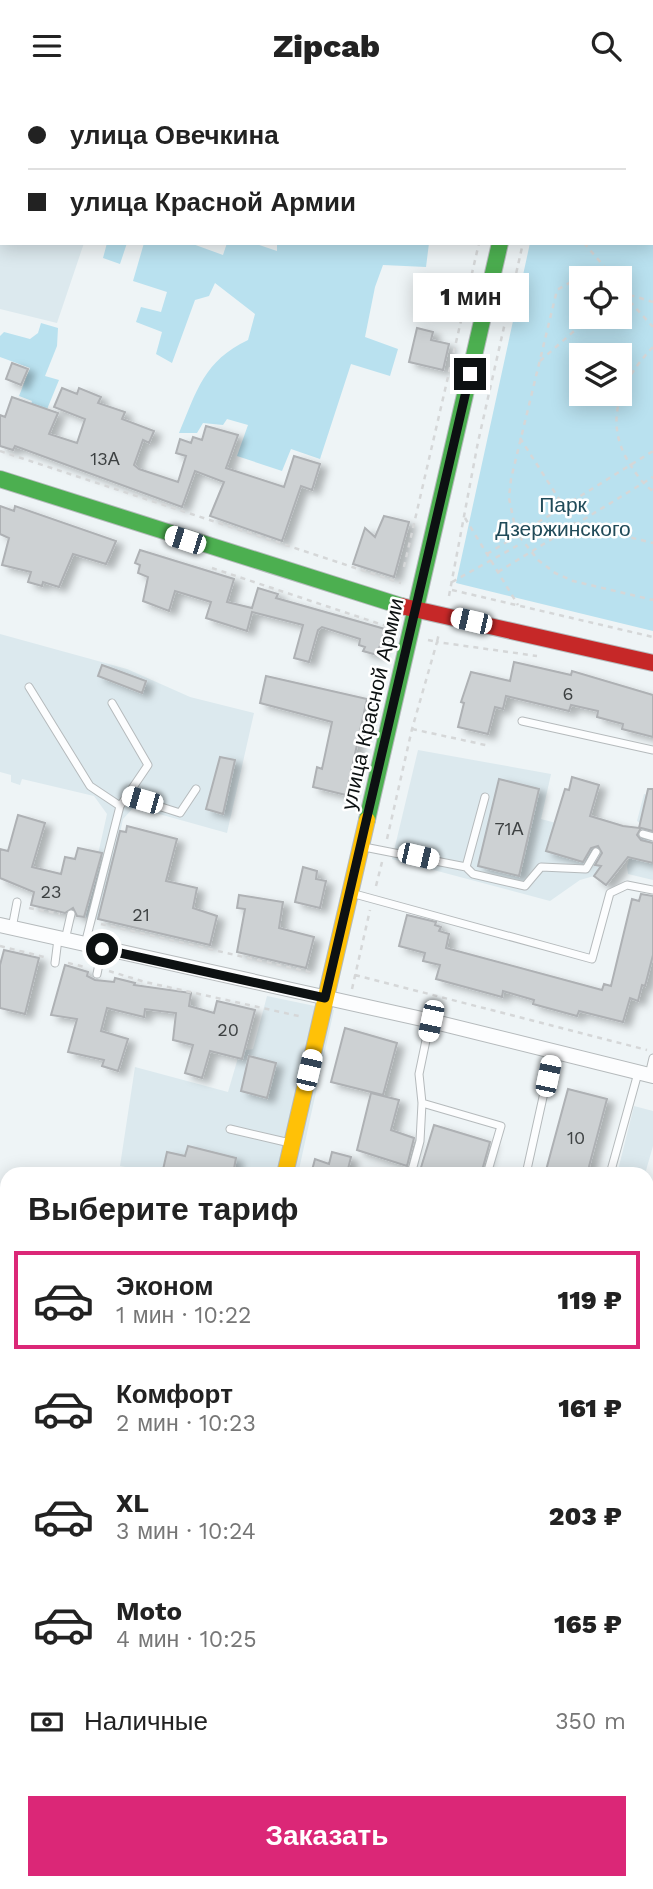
<!DOCTYPE html>
<html lang="ru">
<meta charset="utf-8">
<style>
:root{--surface:#fff;--page:#f6f6f6;--text:#222;--muted:#767676;--line:#e0e0e0;--accent:#db2777}
body{margin:0;font-family:"Work Sans",sans-serif;background:var(--page);color:var(--text);height:100vh;display:flex;flex-direction:column;font-size:26px;white-space:nowrap}
*{box-sizing:border-box;margin:0}
p{font-size:23px;color:var(--muted)}
.icon{flex:none;width:38px;height:38px;fill:none;stroke:currentColor;stroke-width:2;stroke-linecap:round;stroke-linejoin:round}
.map{position:relative;flex:1;overflow:hidden}
.sheet{position:absolute;left:0px;top:1076px;width:654px;height:723px;display:flex;flex-direction:column;background:var(--surface);border-radius:21px 21px 0 0;box-shadow:0 4px 18px #0003}
.sheet>*{flex:none}
.top-card{position:absolute;left:0px;top:0px;width:654px;height:154px;box-shadow:0 4px 18px #0003;display:grid;align-content:center;height:154px;padding:0 28px;background:var(--surface)}
.fabs{position:absolute;left:569px;top:175px;display:grid;gap:14px}
.fabs a{display:grid;place-items:center;width:63px;height:63px;border-radius:0px;background:var(--surface);box-shadow:0 4px 18px #0003;font-size:35px}
.end{position:absolute;width:32px;height:32px;margin:-16px;border:9px solid #0d1112;background:#fff;box-shadow:0 0 0 4px #fff}
.from{border-radius:50%}
.bubble{position:absolute;height:49px;border-radius:0px;background:var(--surface);box-shadow:0 4px 18px #0003;font-size:23px;font-weight:800;line-height:49px;text-align:center}
.car{position:absolute;width:21px;height:42px;margin:-21px -10px;border-radius:9px;box-shadow:0 0 5px 2px #0007;background:linear-gradient(#fff 24%,#345 0 40%,#fff 0 76%,#345 0 86%,#fff 0)}
.top-card b{display:flex;align-items:center;gap:24px;height:66px;font-size:26px}
.top-card b+b{border-top:2px solid var(--line)}
.top-card i{width:18px;height:18px;background:var(--text)}
ul{padding:0;list-style:none}
li{display:flex;align-items:center;gap:21px;height:98px;margin:0 14px 10px;padding:0 14px;border:4px solid transparent;border-radius:0px}
li div{flex:1}
li b{display:block;font-size:26px}
li em{font-style:normal;font-weight:800}
li.current{border-color:var(--accent)}
li>.icon{width:63px;height:63px;stroke-width:1.5}
h2{padding:0 28px;font-size:32px;line-height:84px}
.pay{display:flex;align-items:center;gap:18px;height:77px;padding:0 28px;font-size:26px}
.pay p{margin-inline-start:auto}
.action{display:flex;gap:14px;margin-top:auto;padding:14px 28px}
.action a{flex:1;height:80px;border-radius:0px;background:var(--accent);color:#fff;font-size:28px;font-weight:800;line-height:80px;text-align:center}
header{display:flex;justify-content:space-between;align-items:center;height:91px;padding:0 28px;background:var(--surface);font-size:32px;font-weight:800}
.map>svg:first-child{display:block}
</style>
<header><svg class="icon" aria-label="menu" viewBox="0 0 24 24"><path d="M4 6h16M4 12h16M4 18h16"/></svg>Zipcab<svg class="icon" aria-label="search" viewBox="0 0 24 24"><circle cx="10" cy="10" r="6"/><path d="M15 15l6 6"/></svg></header>
<div class="map">
<svg width="653" height="1798" viewBox="0 0 653 1798">
<defs>
<filter id="shadow"><feDropShadow dx="7" dy="4.5" stdDeviation="3.5" flood-color="#0004"/></filter>
</defs>
<rect width="100%" height="100%" fill="#eef4f6"/>
<path fill="#dce9ee" d="M0,69L2,152H84L57,232L0,218Z
M0,543L127,578L190,606L254,622L227,742L134,716L123,728L101,829L84,826L107,723L94,705L22,688L20,694L11,691V684L0,681Z
M418,659L551,683L541,728L590,741L629,759L628,767L605,769L594,785L580,789L550,810L392,768Z
M644,703L653,706V789L628,783L627,775L640,732L637,730Z
M267,905L334,919L298,1083H152V1081L120,1075L135,976L228,1001L240,960L253,958Z
M634,1015L653,1020V1055L645,1083H617Z
M648,1089L653,1090V1319L648,1338Z
M0,1282L7,1284V1557L0,1555Z
M648,1589L653,1590V1798H533L535,1792H648Z"/>
<path fill="#b9e1ef" fill-rule="evenodd" d="M653,100V540L456,492L530,152H653ZM581,187H620V226H581ZM620,264V303H581V264Z
M107,152H127L120,173L103,167Z
M144,152H190L223,164L227,152H253L277,160V152H429L426,176L383,174L375,196L365,246L398,258L390,285L351,273L320,368L291,358L282,380L237,365L248,334L227,328L223,334L203,332L197,342H179C197,299 204,270 248,249L255,223L215,192L209,205L195,209L172,272L156,263L162,241L136,231L141,216L161,221L167,201L133,190Z
M41,232L58,237L57,255L45,285L59,289L41,333L26,328L32,310L19,305L30,277L0,266V245L4,241L30,248L38,242Z"/>
<path fill="#cdd1d3" stroke="#aeb1b4" stroke-width="2" filter="url(#shadow)" d="M417,237L433,241L431,249L449,253L443,279L409,271Z
M12,272L28,278L21,294L6,288Z
M62,297L77,303L79,297L101,306L98,312L125,321L122,328L154,340L149,352L143,349L134,374L139,378L178,391L186,365L176,362L180,348L191,352L193,346L202,349L206,335L238,344L226,377L284,396L294,365L320,373L312,399L301,395L282,450L210,425L224,391L195,380L182,416L15,355L13,359L0,355V324L5,326L12,306L58,322L49,343L77,352L85,328L54,316Z
M0,415L14,420L15,415L116,450L111,462L106,473L73,463L59,496L43,491L42,495L28,491L31,481L2,474L9,447L0,443Z
M384,425L409,431L394,486L353,473L365,437L375,446Z
M140,459L234,488L227,511L252,517L258,497L278,503L276,507L385,538L377,564L363,560L365,556L359,554L360,548L322,536L318,539L309,571L294,567L303,534L252,521L247,540L206,527L211,511L175,500L169,520L143,510L148,486L138,482L140,474L135,472Z
M514,571L571,584L572,580L653,604V646L622,638L623,633L597,626L598,620L571,614L569,620L506,605L503,618L495,616L488,643L458,636L464,612L461,611L471,581L510,590Z
M102,574L146,590L142,602L98,585Z
M266,585L367,608L346,704L313,696L317,676L322,678L332,631L260,612Z
M220,666L235,669L223,723L206,718Z
M572,686L599,694L590,725L623,735L639,737L648,698H653V740L641,737L637,744L641,749L653,752V772L628,766L606,794L594,785L601,775L595,774L602,762L598,755L591,757L583,771L546,760L565,698L569,699Z
M499,688L539,698L519,785L478,775Z
M18,724L45,732L32,776L61,783L65,766L75,768L78,757L102,762L84,826L77,825L73,817L65,822L31,814L34,801L0,787V758L8,760Z
M127,735L177,748L166,790L197,797L193,817L217,825L210,854L98,828L120,740L126,741Z
M303,776L317,780L316,788L326,790L320,817L295,811Z
M641,803L653,805V864L645,895L642,894L638,910L630,907L623,931L579,920L577,925L533,913L534,909L503,900L502,906L436,888L440,874L423,870L425,862L399,855L407,824L436,831L435,834L441,836L439,840L449,843L446,857L602,899L604,893L611,895L632,808L639,810Z
M239,804L283,811L279,837L314,846L306,877L237,861L245,818L237,817Z
M4,859L39,867L25,923L0,917V874Z
M65,874L88,881L87,885L95,889L114,891L115,887L135,892L134,894L191,902L189,915L214,922L217,910L255,919L242,968L210,960L202,987L185,982L193,954L173,949L176,922L145,918L144,926L107,917L101,940L128,948L118,980L102,975L104,969L68,961L77,928L51,924Z
M345,937L397,952L383,1004L331,991Z
M249,965L276,972L267,1007L241,1000Z
M568,998L607,1008L587,1083H545Z
M371,1002L399,1009L391,1039L414,1047L407,1075L357,1059Z
M434,1034L490,1051L481,1083H419Z
M188,1055L236,1067L233,1083H162L167,1061L185,1065Z
M332,1061L351,1066L348,1078L354,1080L353,1083H311L315,1068L329,1073Z"/>
<g fill="none" stroke-linecap="round" stroke-linejoin="round">
<defs>
<path id="lane" d="M648,2L649,0
M29,596L90,695L120,715
M112,612L148,674L127,705
M522,630L653,659
M643,743L653,746
M364,756L466,776L485,706
M466,776L473,783L525,795L541,776L586,778L596,761
M351,802L592,868L610,802L627,794L653,799
M12,837L17,811
M65,849L71,823
M85,853L120,715L127,705L180,722L196,698
M55,872L58,848
M97,883L102,858
M649,984L653,967
M422,1012L501,1035L487,1083
M230,1038L290,1052
M411,1083L420,1050L422,1012L419,983L430,930
M526,1083L553,961
M610,1083L638,982
M648,1630L653,1632
M648,1702L653,1705
M395,1792L397,1798"/>
<path id="street" d="M325,0L334,2
M0,834L431,930L653,985
M0,1257L7,1259
M648,1418L653,1419"/>
<path id="fast" d="M0,388L401,515
M367,729L500,152
M0,1709L7,1711
M123,1798L124,1792"/>
<path id="slow" d="M535,0V2
M285,1083L367,729
M327,1792L351,1798"/>
<path id="jam" d="M401,515L653,572"/>
</defs>
<use href="#lane" stroke="#b5babc" stroke-width="9"/>
<use href="#street" stroke="#b5babc" stroke-width="16"/>
<use href="#fast" stroke="#b5babc" stroke-width="18"/>
<use href="#slow" stroke="#b5babc" stroke-width="18"/>
<use href="#jam" stroke="#b5babc" stroke-width="18"/>
<path stroke="#d5d7d8" stroke-width="2.5" stroke-dasharray="5 5" stroke-linecap="butt" d="M423,0L430,2
M556,2L557,0
M0,148H2
M25,152H29
M584,152L614,187
M581,192L571,191L557,199L511,388L509,407L516,441L538,469L555,482L573,490L653,509
M620,201L653,211
M623,203L653,236
M653,256C622,288 603,328 628,370C635,381 642,393 653,400
M540,270L590,226
M520,347L575,433L653,452
M0,360L401,492
M465,427L518,514
M487,463L653,360
M404,476L479,152
M212,477L392,537
M498,481L653,386
M452,491L522,452
M452,499L653,546
M449,505L478,351L523,152
M428,549L437,551L439,542
M412,638L490,655
M387,748L412,638L437,551L537,565
M376,795L382,771
M29,817L60,823
M101,833L313,882
M0,855L44,866
M68,872L85,876
M109,880L145,891L303,926
M355,884L647,959
M352,898L370,819
M0,1233L7,1234"/>
<use href="#lane" stroke="#fcfdfe" stroke-width="7"/>
<use href="#street" stroke="#fcfdfe" stroke-width="14"/>
<use href="#fast" stroke="#4caf50" stroke-width="16"/>
<use href="#slow" stroke="#ffc107" stroke-width="16"/>
<use href="#jam" stroke="#c62828" stroke-width="16"/>
</g>
<g fill="none" stroke-linecap="round" stroke-linejoin="round">
<path stroke="#0d1112" stroke-width="9" d="M102,858L325,907L470,283"/>
</g>
<g text-anchor="middle" dominant-baseline="central" stroke-width="5" stroke-linejoin="round" paint-order="stroke">
<g font-size="18" fill="#3d4142">
<text x="105" y="367">13А</text>
<text x="568" y="602">6</text>
<text x="509" y="737">71А</text>
<text x="51" y="800">23</text>
<text x="141" y="823">21</text>
<text x="228" y="938">20</text>
<text x="576" y="1046">10</text>
</g>
<g font-size="21" fill="#214b59" stroke="#fff">
<text x="563" y="413">Парк<tspan x="563" dy="24">Дзержинского</tspan></text>
</g>
<g font-size="21" fill="#0d1112" stroke="#fff">
<text transform="translate(372 613) rotate(-77)">улица Красной Армии</text>
</g>
</g>
</svg>
<div class="fabs">
<a><svg class="icon" aria-label="locate" viewBox="0 0 24 24"><circle cx="12" cy="12" r="6"/><path d="M12 2v4M12 18v4M2 12h4M18 12h4"/></svg></a>
<a><svg class="icon" aria-label="layers" viewBox="0 0 24 24"><path d="M12 4l9 5-9 5-9-5zM3 14l9 5 9-5"/></svg></a>
</div>
<i class="end from" style="left:102px;top:858px"></i>
<i class="end" style="left:470px;top:283px"></i>
<div class="bubble" style="left:413px;top:182px;width:116px">1 мин</div>
<i class="car" style="left:185px;top:449px;rotate:288deg"></i>
<i class="car" style="left:471px;top:530px;rotate:283deg"></i>
<i class="car" style="left:142px;top:709px;rotate:286deg"></i>
<i class="car" style="left:418px;top:765px;rotate:103deg"></i>
<i class="car" style="left:431px;top:930px;rotate:192deg"></i>
<i class="car" style="left:309px;top:979px;rotate:13deg"></i>
<i class="car" style="left:548px;top:985px;rotate:12deg"></i>
<div class="top-card">
<b><i class="from"></i>улица Овечкина</b>
<b><i></i>улица Красной Армии</b>
</div>
<section class="sheet">
<h2>Выберите тариф</h2>
<ul>
<li class="current"><svg class="icon" aria-label="car" viewBox="0 0 24 24"><path d="M5 17H2v-5l4-1 3-4h7l3 4 3 1v5h-3M9 17h6M6 11h13"/><circle cx="7" cy="17" r="2"/><circle cx="17" cy="17" r="2"/></svg><div><b>Эконом</b><p>1 мин · 10:22</p></div><em>119 ₽</em></li>
<li><svg class="icon" aria-label="car" viewBox="0 0 24 24"><path d="M5 17H2v-5l4-1 3-4h7l3 4 3 1v5h-3M9 17h6M6 11h13"/><circle cx="7" cy="17" r="2"/><circle cx="17" cy="17" r="2"/></svg><div><b>Комфорт</b><p>2 мин · 10:23</p></div><em>161 ₽</em></li>
<li><svg class="icon" aria-label="car" viewBox="0 0 24 24"><path d="M5 17H2v-5l4-1 3-4h7l3 4 3 1v5h-3M9 17h6M6 11h13"/><circle cx="7" cy="17" r="2"/><circle cx="17" cy="17" r="2"/></svg><div><b>XL</b><p>3 мин · 10:24</p></div><em>203 ₽</em></li>
<li><svg class="icon" aria-label="car" viewBox="0 0 24 24"><path d="M5 17H2v-5l4-1 3-4h7l3 4 3 1v5h-3M9 17h6M6 11h13"/><circle cx="7" cy="17" r="2"/><circle cx="17" cy="17" r="2"/></svg><div><b>Moto</b><p>4 мин · 10:25</p></div><em>165 ₽</em></li>
</ul>
<div class="pay"><svg class="icon" aria-label="cash" viewBox="0 0 24 24"><path d="M3 7h18v10H3z"/><circle cx="12" cy="12" r="2"/></svg>Наличные<p>350 m</p></div>
<div class="action"><a>Заказать</a></div>
</section>
</div>
